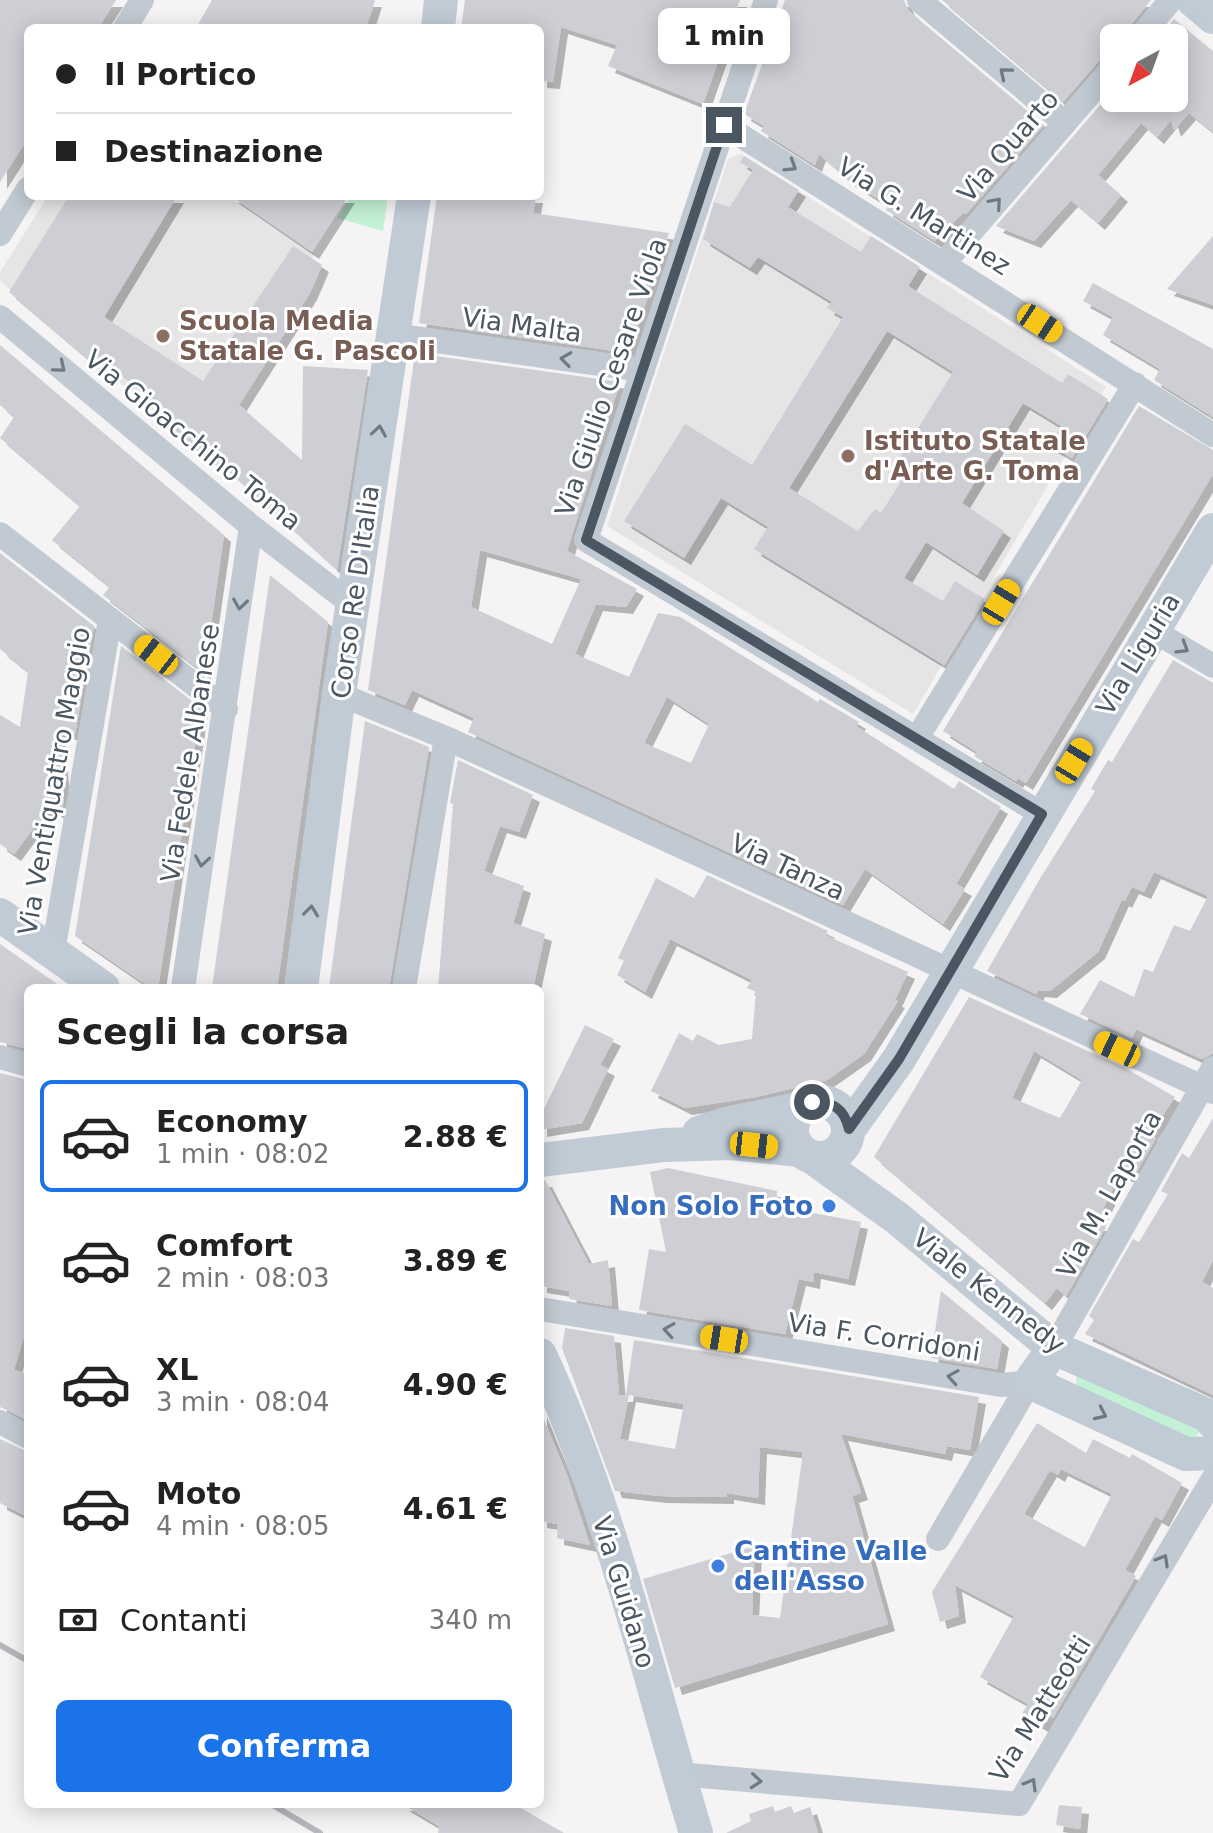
<!DOCTYPE html>
<html lang="it">
<meta charset="utf-8">
<style>
:root{--surface:#fff;--page:#f2f2f2;--text:#222;--muted:#767676;--line:#e0e0e0;--accent:#1a73e8}
body{margin:0;font-family:"DejaVu Sans",sans-serif;background:var(--page);color:var(--text);height:100vh;display:flex;flex-direction:column;font-size:30px;white-space:nowrap}
*{box-sizing:border-box;margin:0}
p{font-size:26px;color:var(--muted)}
.icon{flex:none;width:44px;height:44px;fill:none;stroke:currentColor;stroke-width:2;stroke-linecap:round;stroke-linejoin:round}
.map{position:relative;flex:1;overflow:hidden}
.panel{position:absolute;left:24px;top:984px;width:520px;height:824px;display:flex;flex-direction:column;background:var(--surface);border-radius:12px;box-shadow:0 4px 20px #0003}
.panel>*{flex:none}
.guide{position:absolute;left:24px;top:24px;width:520px;height:176px;border-radius:12px;box-shadow:0 4px 20px #0003;display:grid;align-content:center;height:176px;padding:0 32px;background:var(--surface)}
.needle{width:52px;rotate:221deg}
.controls{position:absolute;left:1100px;top:24px;display:grid;gap:16px}
.controls a{display:grid;place-items:center;width:88px;height:88px;border-radius:12px;background:var(--surface);box-shadow:0 4px 20px #0003;font-size:40px}
.end{position:absolute;width:36px;height:36px;margin:-18px;border:10px solid #4a5661;background:#fff;box-shadow:0 0 0 4px #fff}
.from{border-radius:50%}
.bubble{position:absolute;height:56px;border-radius:12px;background:var(--surface);box-shadow:0 4px 20px #0003;font-size:26px;font-weight:700;line-height:56px;text-align:center}
.car{position:absolute;width:24px;height:48px;margin:-24px -12px;border-radius:10px;box-shadow:0 0 6px 2px #0007;background:linear-gradient(#f5c518 24%,#345 0 40%,#f5c518 0 76%,#345 0 86%,#f5c518 0)}
.guide b{display:flex;align-items:center;gap:28px;height:76px;font-size:30px}
.guide b+b{border-top:2px solid var(--line)}
.guide i{width:20px;height:20px;background:var(--text)}
ul{padding:0;list-style:none}
li{display:flex;align-items:center;gap:24px;height:112px;margin:0 16px 12px;padding:0 16px;border:4px solid transparent;border-radius:12px}
li div{flex:1}
li b{display:block;font-size:30px}
li em{font-style:normal;font-weight:700}
li.current{border-color:var(--accent)}
li>.icon{width:72px;height:72px;stroke-width:1.5}
h2{padding:0 32px;font-size:36px;line-height:96px}
.pay{display:flex;align-items:center;gap:20px;height:88px;padding:0 32px;font-size:30px}
.pay p{margin-inline-start:auto}
.action{display:flex;gap:16px;margin-top:auto;padding:16px 32px}
.action a{flex:1;height:92px;border-radius:12px;background:var(--accent);color:#fff;font-size:32px;font-weight:700;line-height:92px;text-align:center}
.map>svg:first-child{display:block}
</style>
<div class="map">
<svg width="1213" height="1833" viewBox="0 0 1213 1833">
<defs>
<filter id="shadow"><feDropShadow dx="7" dy="7" stdDeviation="0" flood-color="#0004"/></filter>
</defs>
<rect width="100%" height="100%" fill="#f5f3f3"/>
<path fill="#e6e4e5" d="M741,154L1106,387L913,714L607,526L728,159Z
M48,196H229L315,254L225,391L240,404L203,453L0,281V272Z"/>
<path fill="#c3f1d5" d="M351,196H388L383,231L337,218Z
M1081,1376L1196,1424L1200,1432L1192,1439L1076,1388V1377Z"/>
<path fill="#cdcfd5" fill-rule="evenodd" filter="url(#shadow)" d="M0,0H116L98,28H28V138L0,182Z
M212,0H375L366,28H196Z
M465,0H740L703,104L608,66L617,45L561,27L553,82L540,81V28H461Z
M785,0H904L909,11L1044,125L966,214L963,213L935,241L886,210L888,205L850,181L819,154L815,165L761,131L764,126L744,114Z
M942,0H1151L1128,28L1124,38H1114V51L1103,56L1063,102Z
M1174,19L1213,51V132L1189,113L1174,130L1171,120L1157,137L1141,123L1098,175L1121,195L1098,223L1071,200L1034,241L996,226L1114,89V98H1174V38H1159Z
M744,156L799,190L788,207L861,252L871,236L920,267L908,286L1062,383L1068,374L1108,399L1072,458L1049,445L1061,426L1023,403L962,503L1004,531L977,575L926,542L904,578L943,601L955,581L985,599L944,665L754,549L768,527L721,498L684,558L624,521L685,424L752,465L843,317L827,308L832,302L758,257L750,268L703,239L714,202L730,207L753,170L740,162ZM887,331L953,372L897,462L909,469L881,513L875,509L858,531L789,488Z
M69,196H177L104,317L203,381L293,246L322,265L310,293L239,405L302,460L303,366L368,370L337,570L221,464L219,466L155,416L161,409L109,363L101,370L9,292Z
M231,196H348L312,252Z
M437,196H536L533,213L669,233L629,353L419,323Z
M1213,236V305L1167,289Z
M1093,283L1213,349V417L1154,380L1160,369L1103,335L1113,317L1083,301Z
M0,345L224,535L204,673L103,595L110,587L52,540L80,506L0,438L14,417L0,405Z
M415,353L620,382L567,551L637,589L626,607L596,604L575,654L629,677L658,613L680,617L818,702L820,699L859,722L856,726L954,789L959,781L1001,807L956,884L965,889L943,924L865,869L843,905L468,732L474,718L412,690L405,705L368,690ZM480,550L581,579L552,644L471,607ZM667,697L709,724L691,763L644,743Z
M1139,406L1213,450V474L1026,783L1018,778L1016,781L974,756L977,752L943,731Z
M0,553L94,626L75,734L58,731L64,800L61,815L50,806L14,854L0,844V715L20,727L28,672L0,649Z
M270,575L328,622L277,988H212Z
M121,646L201,708L158,988H151L75,936Z
M1173,660L1213,683V1053L1202,1059L1136,1029L1132,1038L1080,1014L1100,980L1134,997L1144,969L1153,972L1174,925L1190,931L1208,896L1154,872L1144,892L1132,887L1125,901L1122,899L1098,952L1050,991L1038,990L1036,994L987,971L1041,877L1095,791L1091,789L1108,760L1112,762Z
M365,721L429,747L389,988H329Z
M458,760L533,795L519,832L500,826L484,871L524,886L513,923L545,934L533,988H438L453,804L450,803Z
M707,875L828,931L825,935L908,972L895,1000L898,1001L864,1054L827,1080L756,1097L685,1108L651,1091L679,1033L693,1041L697,1034L719,1045L752,1039L756,992L747,988L752,980L670,939L645,992L617,975L624,961L618,958L656,878L694,898Z
M0,944L63,988H28V1049L0,1042Z
M969,997L1125,1068L1175,1097L1150,1134L1156,1138L1133,1178L1121,1173L1096,1223L1106,1227L1066,1296L1057,1288L1045,1303L874,1157ZM1034,1051L1082,1080L1060,1118L1012,1098Z
M585,1025L614,1039L600,1065L608,1069L582,1123L540,1130V1117Z
M0,1073L28,1080V1322L14,1370L28,1374V1420L0,1407Z
M1213,1118V1260L1202,1282L1213,1288V1395L1085,1334L1094,1320L1089,1316L1133,1239L1139,1242L1168,1194L1161,1191L1182,1153L1189,1158Z
M668,1168L777,1191L776,1206L861,1222L848,1279L814,1272L813,1282L799,1279L785,1334L639,1310L649,1249L666,1252L650,1172Z
M540,1180H545L589,1264L608,1260L612,1306L569,1299L570,1291L540,1286Z
M941,1291L1002,1341L997,1369L931,1358Z
M565,1328L614,1336L619,1395H626L634,1340L979,1397L970,1450L947,1446L945,1454L841,1434L861,1493L852,1496L888,1624L675,1688L643,1579L755,1546L752,1615L780,1618L803,1452L760,1447L758,1498L727,1493V1497L660,1496L615,1491L562,1348ZM629,1395L684,1404L675,1449L620,1439Z
M540,1410L568,1478L590,1545L557,1538L558,1524L540,1521Z
M1037,1423L1086,1453L1093,1439L1130,1458L1132,1454L1182,1483L1162,1520L1155,1516L1125,1570L1136,1576L1053,1718L1050,1716L1043,1726L1022,1714L1028,1704L980,1677L1014,1616L955,1585L959,1616L940,1622L932,1592ZM1061,1469L1112,1494L1085,1547L1024,1514L1050,1470L1058,1475Z
M0,1439L28,1452V1517L0,1503Z
M402,1804H514L564,1833H438L439,1826Z
M1059,1805L1082,1807L1080,1829L1056,1825Z
M773,1806L775,1812L791,1806L794,1813L810,1807L818,1833H726L751,1821L749,1814Z"/>
<g fill="none" stroke-linecap="round" stroke-linejoin="round">
<path stroke="#c1cad2" stroke-width="24" d="M766,0L586,540L1042,814
M919,0L1065,123
M125,28L142,0
M1139,38L1171,0
M724,125L1213,435
M0,234L28,189
M945,262L1114,66
M0,317L251,526L353,605
M393,335L643,370
M0,534L226,709
M1152,630L1213,666
M339,694L446,738L1213,1092
M917,738L1135,384
M53,952L110,619
M183,988L251,526
M404,988L446,738
M0,1057L28,1065
M540,1309L1001,1385L1030,1382
M1054,1348L1213,1068
M0,1422L28,1437
M938,1539L1030,1382
M678,1774L1019,1804L1213,1479"/>
<path stroke="#c1cbd6" stroke-width="34" d="M1193,0L1213,17
M438,28L441,0
M0,915L103,988
M301,988L339,694L414,196
M792 1130a28 28 0 1 1 56 0a28 28 0 1 1-56 0Z
M849,1129L899,1059L1213,530
M699,1133L726,1124L799,1109
M812,1157L897,1218L1054,1348L1209,1416L1213,1422
M540,1160L663,1145L731,1143L799,1150
M1054,1348L1030,1382L1186,1454L1213,1453
M540,1355C610,1505 648,1675 696,1833"/>
<path stroke="#b5b8bd" stroke-width="6" d="M0,1645L28,1661
M271,1804L320,1833"/>
</g>
<defs><path id="oneway-chevron" d="M-2-3.5L2.5 0L-2 3.5" fill="none" stroke-width="1.6" stroke-linecap="round" stroke-linejoin="round" transform="scale(2)"/></defs>
<g stroke="#6e7983">
<use href="#oneway-chevron" transform="translate(1005 73) rotate(-140)"/>
<use href="#oneway-chevron" transform="translate(791 166) rotate(32)"/>
<use href="#oneway-chevron" transform="translate(996 203) rotate(-49)"/>
<use href="#oneway-chevron" transform="translate(566 359) rotate(-172)"/>
<use href="#oneway-chevron" transform="translate(60 367) rotate(40)"/>
<use href="#oneway-chevron" transform="translate(240 604) rotate(98)"/>
<use href="#oneway-chevron" transform="translate(1183 648) rotate(31)"/>
<use href="#oneway-chevron" transform="translate(202 861) rotate(99)"/>
<use href="#oneway-chevron" transform="translate(669 1330) rotate(-171)"/>
<use href="#oneway-chevron" transform="translate(953 1377) rotate(-171)"/>
<use href="#oneway-chevron" transform="translate(1163 1560) rotate(-60)"/>
<use href="#oneway-chevron" transform="translate(756 1781) rotate(5)"/>
<use href="#oneway-chevron" transform="translate(1031 1784) rotate(-60)"/>
</g>
<g stroke="#6e7984">
<use href="#oneway-chevron" transform="translate(379 431) rotate(-81)"/>
<use href="#oneway-chevron" transform="translate(311 911) rotate(-83)"/>
<use href="#oneway-chevron" transform="translate(1101 1414) rotate(25)"/>
</g>
<g fill="none" stroke-linecap="round" stroke-linejoin="round">
<path stroke="#4a5661" stroke-width="10" d="M724,125L586,540L1042,814L899,1059L849,1129C844,1108 833,1102 812,1102"/>
</g>
<g fill="#8d6e63" stroke="#fff" stroke-width="3">
<circle cx="163" cy="336" r="8"/>
<circle cx="848" cy="456" r="8"/>
</g>
<g fill="#3f7fe0" stroke="#fff" stroke-width="3">
<circle cx="829" cy="1206" r="8"/>
<circle cx="718" cy="1566" r="8"/>
</g>
<g text-anchor="middle" dominant-baseline="central" stroke-width="6" stroke-linejoin="round" paint-order="stroke">
<g font-size="26" fill="#4a5661" stroke="#fff">
<text transform="translate(1008 146) rotate(-49)">Via Quarto</text>
<text transform="translate(924 216) rotate(32)">Via G. Martinez</text>
<text transform="translate(522 325) rotate(8)">Via Malta</text>
<text transform="translate(611 377) rotate(-71)">Via Giulio Cesare Viola</text>
<text transform="translate(193 440) rotate(39)">Via Gioacchino Toma</text>
<text transform="translate(355 592) rotate(-82)">Corso Re D'Italia</text>
<text transform="translate(1138 654) rotate(-59)">Via Liguria</text>
<text transform="translate(190 753) rotate(-81)">Via Fedele Albanese</text>
<text transform="translate(54 781) rotate(-80)">Via Ventiquattro Maggio</text>
<text transform="translate(788 867) rotate(25)">Via Tanza</text>
<text transform="translate(1109 1194) rotate(-61)">Via M. Laporta</text>
<text transform="translate(989 1291) rotate(38)">Viale Kennedy</text>
<text transform="translate(884 1337) rotate(9)">Via F. Corridoni</text>
<text transform="translate(624 1592) rotate(73)">Via Guidano</text>
<text transform="translate(1040 1709) rotate(-58)">Via Matteotti</text>
</g>
<g font-size="26" font-weight="bold" fill="#785e54" stroke="#fff" text-anchor="start">
<text x="179" y="321">Scuola Media<tspan x="179" dy="30">Statale G. Pascoli</tspan></text>
<text x="864" y="441">Istituto Statale<tspan x="864" dy="30">d'Arte G. Toma</tspan></text>
</g>
<g font-size="26" font-weight="bold" fill="#366cbe" stroke="#fff" text-anchor="end">
<text x="813" y="1206">Non Solo Foto</text>
<text x="734" y="1551" text-anchor="start">Cantine Valle<tspan x="734" dy="30">dell'Asso</tspan></text>
</g>
</g>
</svg>
<div class="controls">
<a><svg class="needle" viewBox="-14 -14 28 28"><path d="M0-13l5 13h-10z" fill="#e53935"/><path d="M0 13l5-13h-10z" fill="#767676"/></svg></a>
</div>
<i class="end from" style="left:812px;top:1102px"></i>
<i class="end" style="left:724px;top:125px"></i>
<div class="bubble" style="left:658px;top:8px;width:132px">1 min</div>
<i class="car" style="left:1040px;top:323px;rotate:123deg"></i>
<i class="car" style="left:1001px;top:602px;rotate:31deg"></i>
<i class="car" style="left:156px;top:655px;rotate:308deg"></i>
<i class="car" style="left:1074px;top:761px;rotate:31deg"></i>
<i class="car" style="left:1117px;top:1049px;rotate:295deg"></i>
<i class="car" style="left:754px;top:1145px;rotate:96deg"></i>
<i class="car" style="left:724px;top:1339px;rotate:279deg"></i>
<div class="guide">
<b><i class="from"></i>Il Portico</b>
<b><i></i>Destinazione</b>
</div>
<section class="panel">
<h2>Scegli la corsa</h2>
<ul>
<li class="current"><svg class="icon" aria-label="car" viewBox="0 0 24 24"><path d="M5 17H2v-5l4-1 3-4h7l3 4 3 1v5h-3M9 17h6M6 11h13"/><circle cx="7" cy="17" r="2"/><circle cx="17" cy="17" r="2"/></svg><div><b>Economy</b><p>1 min · 08:02</p></div><em>2.88 €</em></li>
<li><svg class="icon" aria-label="car" viewBox="0 0 24 24"><path d="M5 17H2v-5l4-1 3-4h7l3 4 3 1v5h-3M9 17h6M6 11h13"/><circle cx="7" cy="17" r="2"/><circle cx="17" cy="17" r="2"/></svg><div><b>Comfort</b><p>2 min · 08:03</p></div><em>3.89 €</em></li>
<li><svg class="icon" aria-label="car" viewBox="0 0 24 24"><path d="M5 17H2v-5l4-1 3-4h7l3 4 3 1v5h-3M9 17h6M6 11h13"/><circle cx="7" cy="17" r="2"/><circle cx="17" cy="17" r="2"/></svg><div><b>XL</b><p>3 min · 08:04</p></div><em>4.90 €</em></li>
<li><svg class="icon" aria-label="car" viewBox="0 0 24 24"><path d="M5 17H2v-5l4-1 3-4h7l3 4 3 1v5h-3M9 17h6M6 11h13"/><circle cx="7" cy="17" r="2"/><circle cx="17" cy="17" r="2"/></svg><div><b>Moto</b><p>4 min · 08:05</p></div><em>4.61 €</em></li>
</ul>
<div class="pay"><svg class="icon" aria-label="cash" viewBox="0 0 24 24"><path d="M3 7h18v10H3z"/><circle cx="12" cy="12" r="2"/></svg>Contanti<p>340 m</p></div>
<div class="action"><a>Conferma</a></div>
</section>
</div>
